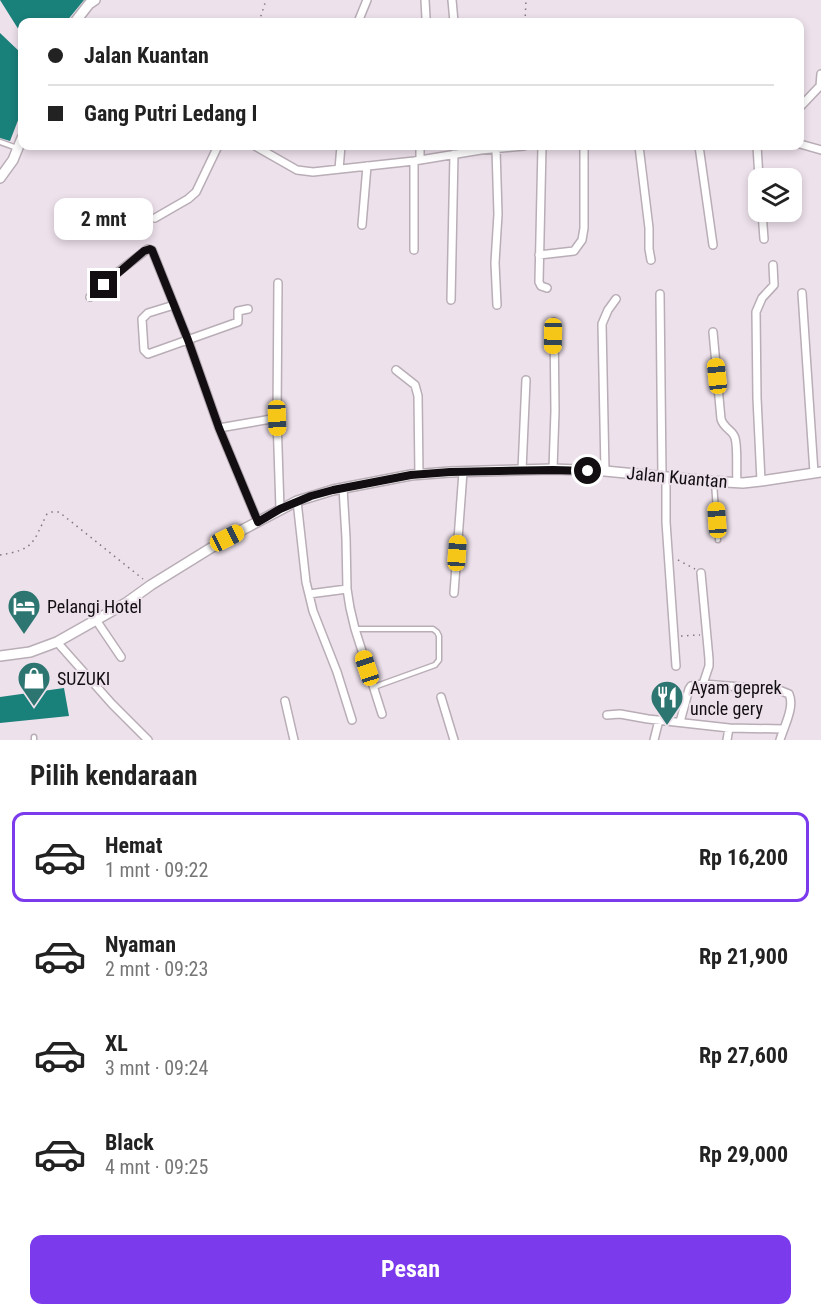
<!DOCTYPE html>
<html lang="id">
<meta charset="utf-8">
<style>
:root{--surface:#fff;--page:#f6f6f6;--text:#222;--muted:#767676;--line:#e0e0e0;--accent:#7c3aed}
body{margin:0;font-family:"Roboto Condensed",sans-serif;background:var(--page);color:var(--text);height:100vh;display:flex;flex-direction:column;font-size:22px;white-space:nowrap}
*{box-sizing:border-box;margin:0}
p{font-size:20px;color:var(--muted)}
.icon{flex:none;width:33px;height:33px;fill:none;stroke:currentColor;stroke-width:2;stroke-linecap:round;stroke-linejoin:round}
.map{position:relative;height:740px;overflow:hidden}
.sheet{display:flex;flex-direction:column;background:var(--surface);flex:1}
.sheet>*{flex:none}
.top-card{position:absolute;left:18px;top:18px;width:786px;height:132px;border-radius:12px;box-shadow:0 3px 9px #0003;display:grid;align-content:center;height:132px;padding:0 30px;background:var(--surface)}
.fabs{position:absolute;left:748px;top:168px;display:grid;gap:12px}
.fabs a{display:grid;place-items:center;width:54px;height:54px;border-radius:12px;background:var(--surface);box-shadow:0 3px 9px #0003;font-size:30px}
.end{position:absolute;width:27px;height:27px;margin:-14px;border:8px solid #120e11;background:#fff;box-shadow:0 0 0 3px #fff}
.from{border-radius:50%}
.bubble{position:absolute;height:42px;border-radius:12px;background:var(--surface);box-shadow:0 3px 9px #0003;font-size:20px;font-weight:700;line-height:42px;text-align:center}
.car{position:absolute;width:18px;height:36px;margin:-18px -9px;border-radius:8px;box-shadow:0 0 4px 2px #0007;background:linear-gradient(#f5c518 24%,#345 0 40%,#f5c518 0 76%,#345 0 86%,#f5c518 0)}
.top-card b{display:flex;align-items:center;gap:21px;height:57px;font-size:22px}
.top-card b+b{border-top:2px solid var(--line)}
.top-card i{width:15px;height:15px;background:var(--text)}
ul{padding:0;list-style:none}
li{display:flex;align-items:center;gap:18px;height:90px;margin:0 12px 9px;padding:0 18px;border:3px solid transparent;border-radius:12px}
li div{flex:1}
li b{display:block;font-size:22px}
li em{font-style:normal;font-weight:700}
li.selected{border-color:var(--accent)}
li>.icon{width:54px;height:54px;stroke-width:1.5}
h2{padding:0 30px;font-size:27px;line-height:72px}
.button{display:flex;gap:12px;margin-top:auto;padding:12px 30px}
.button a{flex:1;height:69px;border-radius:12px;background:var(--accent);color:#fff;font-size:24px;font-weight:700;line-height:69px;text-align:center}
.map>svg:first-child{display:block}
</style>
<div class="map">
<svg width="821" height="740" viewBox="0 0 821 740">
<rect width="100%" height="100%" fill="#ede1eb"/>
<path fill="#1a807a" d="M0,0H84L66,22H22V35Z
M0,33L22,54V110L10,141L0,138Z
M64,688L69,716L0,723V697Z"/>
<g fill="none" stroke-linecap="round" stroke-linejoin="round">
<defs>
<path id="service" d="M0,142L17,148
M714,482L718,540
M355,629H433L437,632L439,636V660L435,665L374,687
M34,737V740"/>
<path id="minor" d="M452,0L454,22
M358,22L367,0
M425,22L426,18L425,0
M800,107L820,86L821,74
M800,144L821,150
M255,146L297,170L313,172L414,161L481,150L524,146
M420,146V160
M542,146L539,282L541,286L547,288
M639,146L649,228V249L651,260
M699,146L713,245
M757,146L759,178
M496,149L498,214L495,263L497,305
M339,169L341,146
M762,212L764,239
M155,218L188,199L196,192L218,146
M362,225L367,166
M414,250V161
M539,255L574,251L582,240L584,228V146
M278,283L277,418L280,509
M802,293L814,473
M660,294L662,476
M90,297L118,272L145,251L148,249L152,250L188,340L219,428L258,522
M451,300L454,154
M174,305L148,313L142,319L144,350L148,354L238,322V311L248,309
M713,332L721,419C724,429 733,430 735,438C738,447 736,472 737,482
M396,370L415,385L418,396L419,475
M219,428L277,418
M553,469L555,411L554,322
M522,470L526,380
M605,471L602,324L608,310L616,299
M666,477V522L676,666
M761,481L757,398L756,312L762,298L774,285L773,265
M343,488L346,538L347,589L350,608L355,629L382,714
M297,501L306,582L313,611L337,672L352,720
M701,573L709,659V666L703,684
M454,593L463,472
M309,594L347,589
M96,620L121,657
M57,642L112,704L148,740
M441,697L454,740
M285,701L294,740
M607,715L620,714L648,719L729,728L783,729
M680,722L689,689L691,686L703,684L779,690L789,694C795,707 784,726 780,740
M654,740L659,720
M727,740L729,728"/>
<path id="tertiary" d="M75,22L89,4L95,0
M0,178L13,160L22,138
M0,656L30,652L57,642L126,603L151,585L227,538L297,501L333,490L411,475L450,472L553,469L605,471L708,481L743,483L761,481L821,472"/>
</defs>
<use href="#service" stroke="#b9adb6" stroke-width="7"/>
<use href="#minor" stroke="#b9adb6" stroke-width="10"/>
<use href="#tertiary" stroke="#b9adb6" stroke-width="12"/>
<path stroke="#81797f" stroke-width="1.5" stroke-dasharray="1.5 4.5" stroke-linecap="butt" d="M259,22L266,0
M525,22L526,0
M0,555C35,549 32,544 47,514L52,512H59L143,579
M678,560L695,569
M681,636L700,635"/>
<use href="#service" stroke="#fff" stroke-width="4"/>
<use href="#minor" stroke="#fff" stroke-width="7"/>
<use href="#tertiary" stroke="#fff" stroke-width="9"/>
</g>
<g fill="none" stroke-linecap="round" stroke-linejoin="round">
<path stroke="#120e11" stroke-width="8" d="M104,285L144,251L150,249L152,250L188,340L219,428L258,522L280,509L311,496L333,490L411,475L450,472L553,470L588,471"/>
</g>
<defs>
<symbol id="hotel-pin" viewBox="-11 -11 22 30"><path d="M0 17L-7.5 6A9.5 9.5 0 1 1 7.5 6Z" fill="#2d7570" stroke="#ede1eb"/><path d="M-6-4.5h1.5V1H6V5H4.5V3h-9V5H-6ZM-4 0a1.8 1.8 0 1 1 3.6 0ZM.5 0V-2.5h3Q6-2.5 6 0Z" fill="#fff"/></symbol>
<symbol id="shop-pin" viewBox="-11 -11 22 30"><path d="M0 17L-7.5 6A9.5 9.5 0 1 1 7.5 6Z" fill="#2d7570" stroke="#ede1eb"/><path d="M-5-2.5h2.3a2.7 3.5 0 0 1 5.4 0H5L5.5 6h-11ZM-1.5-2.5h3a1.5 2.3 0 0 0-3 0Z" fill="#fff"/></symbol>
<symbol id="restaurant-pin" viewBox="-11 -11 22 30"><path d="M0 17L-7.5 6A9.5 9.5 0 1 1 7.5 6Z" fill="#2d7570" stroke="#ede1eb"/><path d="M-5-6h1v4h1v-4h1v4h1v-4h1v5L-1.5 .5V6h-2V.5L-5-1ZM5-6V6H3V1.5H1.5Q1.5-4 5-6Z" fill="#fff"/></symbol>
</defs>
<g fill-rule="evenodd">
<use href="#hotel-pin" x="5" y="587" width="38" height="52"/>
<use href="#shop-pin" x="15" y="659" width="38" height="52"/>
<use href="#restaurant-pin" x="648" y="678" width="38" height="52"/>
</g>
<g text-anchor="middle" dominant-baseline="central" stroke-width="4.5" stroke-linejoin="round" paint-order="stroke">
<g font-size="18" fill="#120e11" stroke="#ede1eb">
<text transform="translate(677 477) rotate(5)">Jalan Kuantan</text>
</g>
<g font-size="18" fill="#120e11" stroke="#ede1eb" text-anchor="start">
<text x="47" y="606">Pelangi Hotel</text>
<text x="57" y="678">SUZUKI</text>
<text x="690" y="687">Ayam geprek<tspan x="690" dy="21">uncle gery</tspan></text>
</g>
</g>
</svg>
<div class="fabs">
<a><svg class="icon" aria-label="layers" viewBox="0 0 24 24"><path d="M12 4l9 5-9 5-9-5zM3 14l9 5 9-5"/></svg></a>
</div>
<i class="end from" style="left:588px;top:471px"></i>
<i class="end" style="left:104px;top:285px"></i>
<div class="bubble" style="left:54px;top:198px;width:99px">2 mnt</div>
<i class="car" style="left:553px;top:336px;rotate:181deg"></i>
<i class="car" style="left:717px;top:376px;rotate:354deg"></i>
<i class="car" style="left:277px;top:418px;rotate:178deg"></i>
<i class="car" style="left:717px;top:520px;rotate:356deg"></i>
<i class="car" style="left:227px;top:538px;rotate:63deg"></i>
<i class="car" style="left:457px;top:553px;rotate:4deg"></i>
<i class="car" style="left:367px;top:668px;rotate:342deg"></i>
<div class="top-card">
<b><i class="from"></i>Jalan Kuantan</b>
<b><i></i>Gang Putri Ledang I</b>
</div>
</div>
<section class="sheet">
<h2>Pilih kendaraan</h2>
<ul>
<li class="selected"><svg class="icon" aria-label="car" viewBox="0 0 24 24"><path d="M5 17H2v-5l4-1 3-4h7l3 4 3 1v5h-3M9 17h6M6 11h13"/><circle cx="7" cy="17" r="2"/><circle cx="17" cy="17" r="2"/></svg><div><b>Hemat</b><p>1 mnt · 09:22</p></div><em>Rp 16,200</em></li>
<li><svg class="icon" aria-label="car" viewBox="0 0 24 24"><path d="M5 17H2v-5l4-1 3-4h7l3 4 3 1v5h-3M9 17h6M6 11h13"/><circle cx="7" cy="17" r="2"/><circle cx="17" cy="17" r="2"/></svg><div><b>Nyaman</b><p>2 mnt · 09:23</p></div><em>Rp 21,900</em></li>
<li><svg class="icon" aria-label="car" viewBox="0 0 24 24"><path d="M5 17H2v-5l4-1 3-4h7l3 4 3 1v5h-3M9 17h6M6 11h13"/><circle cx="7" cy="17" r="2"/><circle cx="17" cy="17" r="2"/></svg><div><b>XL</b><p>3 mnt · 09:24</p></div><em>Rp 27,600</em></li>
<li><svg class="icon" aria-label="car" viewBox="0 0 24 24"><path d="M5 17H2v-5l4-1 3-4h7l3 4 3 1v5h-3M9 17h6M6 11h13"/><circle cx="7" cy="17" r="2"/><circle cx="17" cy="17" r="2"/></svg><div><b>Black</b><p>4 mnt · 09:25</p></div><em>Rp 29,000</em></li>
</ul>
<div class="button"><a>Pesan</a></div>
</section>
